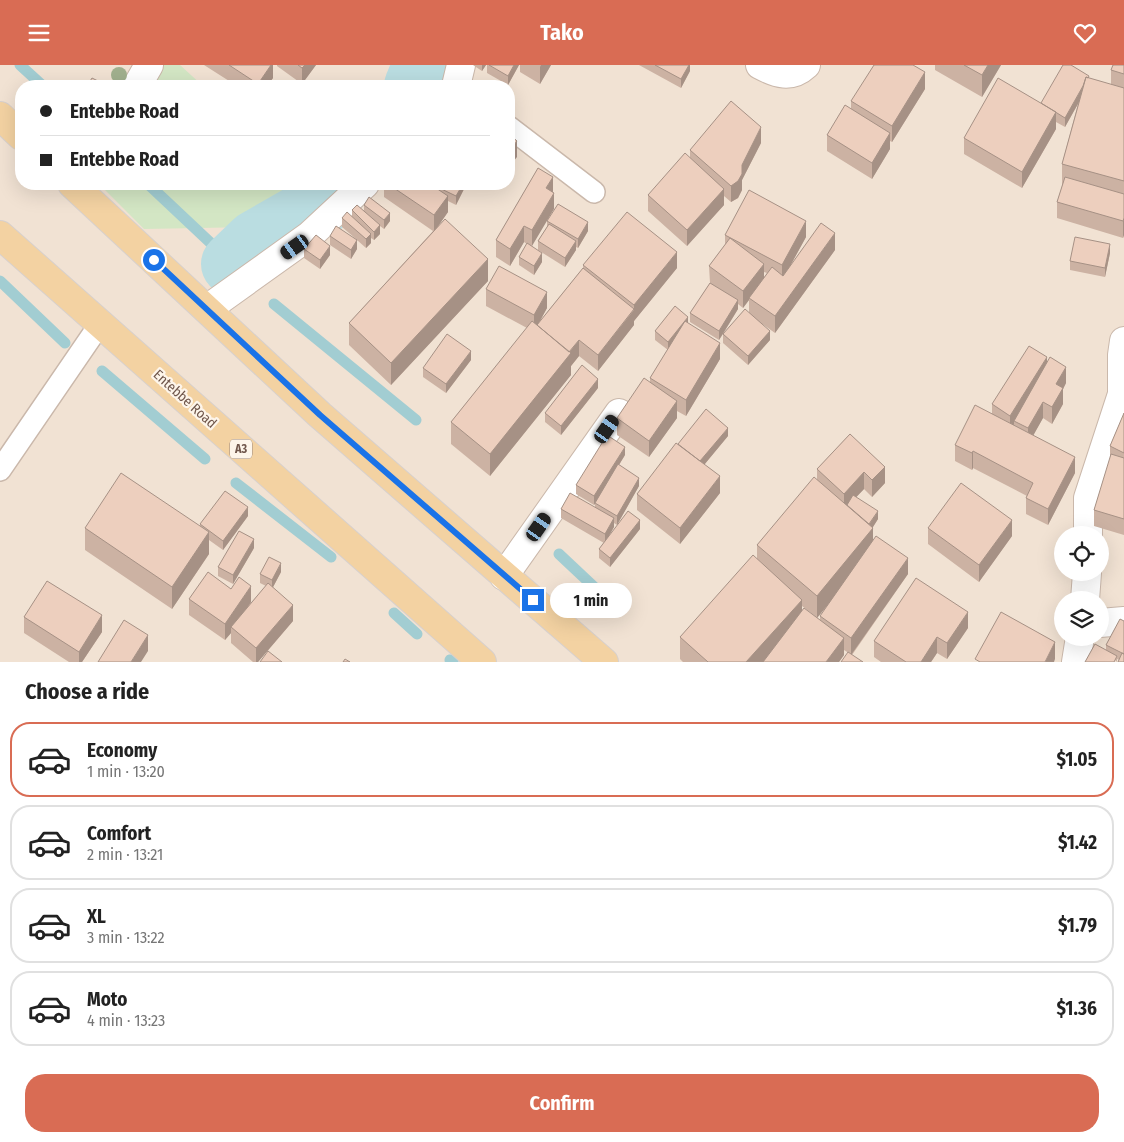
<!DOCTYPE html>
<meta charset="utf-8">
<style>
:root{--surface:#fff;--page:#f2f2f2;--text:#222;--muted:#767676;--line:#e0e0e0;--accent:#d96c54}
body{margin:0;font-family:"Fira Sans Condensed",sans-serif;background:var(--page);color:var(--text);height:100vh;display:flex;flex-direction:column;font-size:19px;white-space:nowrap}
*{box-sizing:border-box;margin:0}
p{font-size:16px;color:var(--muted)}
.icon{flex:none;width:28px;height:28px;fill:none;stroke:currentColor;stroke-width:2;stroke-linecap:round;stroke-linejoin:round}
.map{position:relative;height:597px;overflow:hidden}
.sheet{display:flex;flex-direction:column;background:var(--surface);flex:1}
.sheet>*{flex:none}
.hud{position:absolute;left:15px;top:15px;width:500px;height:110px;border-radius:20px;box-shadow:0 5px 20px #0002;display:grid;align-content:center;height:110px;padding:0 25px;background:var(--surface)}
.controls{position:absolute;left:1054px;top:461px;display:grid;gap:10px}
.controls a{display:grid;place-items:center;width:55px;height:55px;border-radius:50%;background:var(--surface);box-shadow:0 5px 20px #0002;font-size:25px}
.end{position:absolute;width:22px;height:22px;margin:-11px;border:6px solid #1a73e8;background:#fff;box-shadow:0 0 0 2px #fff}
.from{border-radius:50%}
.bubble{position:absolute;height:35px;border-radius:18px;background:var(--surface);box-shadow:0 5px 20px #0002;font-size:16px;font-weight:700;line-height:35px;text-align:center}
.car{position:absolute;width:15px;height:30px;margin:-15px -8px;border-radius:6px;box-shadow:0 0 4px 1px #0007;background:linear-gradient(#222 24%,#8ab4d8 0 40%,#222 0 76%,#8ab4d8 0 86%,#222 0)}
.hud b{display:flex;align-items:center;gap:18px;height:48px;font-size:19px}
.hud b+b{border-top:1px solid var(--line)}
.hud i{width:12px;height:12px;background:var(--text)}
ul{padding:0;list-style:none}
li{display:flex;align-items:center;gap:15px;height:75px;margin:0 10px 8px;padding:0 15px;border:2px solid var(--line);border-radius:20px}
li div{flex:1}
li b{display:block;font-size:19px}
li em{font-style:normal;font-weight:700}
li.current{border-color:var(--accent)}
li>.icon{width:45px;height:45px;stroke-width:1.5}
h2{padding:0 25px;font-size:22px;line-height:60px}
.primary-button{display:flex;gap:10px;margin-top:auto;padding:10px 25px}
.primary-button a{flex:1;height:58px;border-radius:20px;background:var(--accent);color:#fff;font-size:20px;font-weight:700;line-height:58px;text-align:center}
header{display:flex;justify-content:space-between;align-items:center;height:65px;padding:0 25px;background:var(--accent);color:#fff;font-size:22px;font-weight:700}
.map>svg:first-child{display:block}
</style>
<header><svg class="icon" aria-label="menu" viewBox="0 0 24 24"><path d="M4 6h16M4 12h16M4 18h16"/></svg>Tako<svg class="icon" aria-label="heart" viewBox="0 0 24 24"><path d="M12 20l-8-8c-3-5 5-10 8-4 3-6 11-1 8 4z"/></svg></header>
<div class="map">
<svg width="1124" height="597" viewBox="0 0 1124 597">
<rect width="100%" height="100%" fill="#faf1e4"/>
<path fill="#f1e2d3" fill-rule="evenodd" d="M0,0H1124V597H0ZM21,21H509V119H21ZM1062,470H1100V508H1062ZM1062,535H1100V572H1062Z"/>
<path fill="#d3e6c4" d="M158,0H180L203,21H138Z
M99,119H324L307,142L253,162L144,164Z"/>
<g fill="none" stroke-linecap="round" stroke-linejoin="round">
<path stroke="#a2cdd2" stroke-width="11" d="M20,0L43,21
M148,119L233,199
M0,216L65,278
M274,239L416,355
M102,306L205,394
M236,418L331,492
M559,489L609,536
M394,548L417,569
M450,595L453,597"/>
<path stroke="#badde1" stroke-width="64" d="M416,21L425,0
M233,199L256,177L319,141L340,119"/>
<defs>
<path id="lane" d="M509,62L594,127
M0,405L100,259"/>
<path id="street" d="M760,0C777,9 791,14 806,0
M137,21L149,0
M456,21L461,0
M207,244L309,171L365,119
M1088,470V433L1122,329V290L1124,276
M504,511L619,348
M1085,535L1087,508
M1100,558L1124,556
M1076,597L1080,572"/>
<path id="primary" d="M0,51L21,71
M72,119L320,350L604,597
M0,170L482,597"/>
</defs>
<use href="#lane" stroke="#cab8ab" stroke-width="24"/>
<use href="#street" stroke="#cab8ab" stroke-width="30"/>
<use href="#primary" stroke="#d7d0cd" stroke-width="30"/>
<use href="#lane" stroke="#fff" stroke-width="21"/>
<use href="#street" stroke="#fff" stroke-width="28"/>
<use href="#primary" stroke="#f3d2a2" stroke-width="28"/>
</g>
<circle fill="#a1b08e" cx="119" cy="10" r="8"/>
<path fill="#ccb2a3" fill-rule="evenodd" d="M204,0H273V13L267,21H237Z
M277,0H316L302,19L277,1Z
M473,0H486L482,6Z
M487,0H519L508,20L487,8Z
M520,0H551L540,19L520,7Z
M639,0H690V6L681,23Z
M935,0H1001L982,32L935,5Z
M1124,0V170L1123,173L1057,153V137L1062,121V99L1078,39L1065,62L1056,57V64L1022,123L964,89V73L1041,38L1089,13L1111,20V5Z
M925,24L892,77L890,76V84L872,114L827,86V70L851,44V36Z
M761,78L742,115V125L738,133L731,137L724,131V140L687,181L648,146V130L690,93V85Z
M538,103L532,181L542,197L534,210L519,200V192L527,179L524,177L510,201L496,192V175Z
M384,119H464V124L456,140L448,136V147L439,160L488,216L391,320L349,280V258L433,166L384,132Z
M364,140L390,156L384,164L380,161V169L374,175L371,173V178L366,183L357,175V184L351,194L330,180V171L356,174L342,162V153L352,151V145H364Z
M547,156L588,166L578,183L576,182V185L565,202L538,185V176L547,162Z
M725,170L806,172L791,199L835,185L775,268L758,256L770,275L748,300L723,278V269L719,275L690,257V248L710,218L709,201L725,180ZM764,207L767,208L764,212ZM749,235V248L723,269L738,244V239L743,243Z
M304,184L330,190L320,204L304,193Z
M1110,188L1105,212L1070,205V196Z
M583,200L677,203L634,256V260L598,306L579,291L571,301V310L490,411L451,379V357L527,263L486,241V224L547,243L540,256L583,203Z
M688,259L720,294L686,351L677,346V353L649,392L617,370V353L650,318V313L668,285L655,275V266Z
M471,295L446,328L423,312V303Z
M1047,297L1066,318L1063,324V339L1052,359L1043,353L1033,370L1075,408L1048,460L1026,449V433L1027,431L973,403L972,405L955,396V380L992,349V339Z
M598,323L561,370L545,357V348Z
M1124,348V470L1094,461V445L1110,395V381Z
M850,369L885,418L872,432L864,424L856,432L878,454L873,462V475L908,509L852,590L844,585V590L839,597H683L680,594V572L757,494V480L817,415V404ZM830,536L820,551V555L817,553ZM802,541L815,551L802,545Z
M728,371L704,400L720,428L680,479L637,445V429L678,379Z
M625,390L619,400L639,421L617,460L614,458V462L607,474L640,464L610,502L599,493V484L604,478L561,453V444L595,443V439L594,440L576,429V420Z
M248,451L223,485L209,475V489L172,544L85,485V463L200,461V459Z
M928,463L1012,471L979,517L928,479Z
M254,483L233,519L218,511V502Z
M281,507L273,522L293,556L258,597H253L231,578V568L225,575L189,550V534L231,524L251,537L249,540L266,521L260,518V509Z
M24,552L102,567L82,597H69L24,568Z
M1124,556V597L1117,594V597L1106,585V580Z
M968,563L947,594L937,588L931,597H881L874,592V576Z"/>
<path fill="#a69185" d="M271,0H273V13L267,21H258V19Z
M305,0H316L302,19V3Z
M482,0H486L482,6Z
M514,0H519L508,20V11Z
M541,0H551L540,19V2Z
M689,0H690V6L681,23V14Z
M988,0H1001L982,32V10Z
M925,7V24L892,77V61Z
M1089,11V19L1065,62V53Z
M1056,47V64L1022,123V107Z
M761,62V78L742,115V125L738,133L731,137V121Z
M890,68V84L872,114V98Z
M517,76V92L509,102V86Z
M553,112V128L546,123Z
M463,119H464V124L456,140V131Z
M724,124V140L687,181V165Z
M554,128V144L532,181V165Z
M448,131V147L434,167V150Z
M390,148V156L384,164V155Z
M1124,153V170L1123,173V156Z
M806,156V172L782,216V200Z
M588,157V166L578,183V174Z
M380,160V169L374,175V167Z
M524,161V177L510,201V184Z
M835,168V185L775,268V251Z
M371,169V178L366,183V174Z
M357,175V184L351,194V185Z
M576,176V185L565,202V193Z
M1110,179V188L1105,212V203Z
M330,181V190L320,204V195Z
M677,187V203L634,256V260L598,306V290L634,245V240Z
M542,188V197L534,210V201Z
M488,194V216L391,320V298Z
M764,199V215L749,233V235L743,243V226Z
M547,227V243L534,267V250Z
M738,235V244L719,275V266Z
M688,252V260L668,285V277Z
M770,266V275L748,300V291Z
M579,275V291L571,301V310L490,411V389Z
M720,278V294L686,351V335Z
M471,286V295L446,328V319Z
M1047,292V309L1014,356V360L1010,367V351Z
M1066,302V318L1063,324V339L1052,359V342L1056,319Z
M598,314V323L561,370V361Z
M677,336V353L649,392V376Z
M1043,337V353L1028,380V363Z
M728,363V371L699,406V397Z
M625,382V390L594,440V431Z
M973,386V403L972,405V388Z
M1075,392V408L1048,460V444Z
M885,402V418L872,432V415Z
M864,407V424L844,445V429Z
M720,411V428L680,479V463Z
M639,413V421L617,460V451Z
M248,442V451L223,485V476Z
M878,446V454L871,465L873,463V485L817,553V531L867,463Z
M614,453V462L605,478V469Z
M640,455V464L610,502V493Z
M1012,455V471L979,517V500Z
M209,467V489L172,544V522Z
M254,474V483L233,519V510Z
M908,493V509L851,590V573Z
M281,498V507L272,524V515Z
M251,521V537L233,564L231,562V568L225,575V559Z
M802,535V557L766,597H746Z
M293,540V556L258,597H256V583Z
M968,547V563L947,594V578Z
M102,550V567L82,597H79V587Z
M148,570V586L141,597H131Z
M937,572V588L931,597H921Z
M844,573V590L839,597H826Z
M1055,577V594L1054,597H1045Z"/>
<path fill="#edcfbe" stroke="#a69185" d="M229,0H271L258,19Z
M298,0H305L302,3Z
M489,0H514L508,11Z
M655,0H689L681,14Z
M874,0H913L925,7L892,61L851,36Z
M964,0H988L982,10Z
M1063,0H1071L1089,11L1088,13L1086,12L1083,21L1065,53L1041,38Z
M1113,0H1124V9L1111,5Z
M1086,12L1124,23V116L1062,99Z
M92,13L108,21H87Z
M998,13L1056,47L1022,107L964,73Z
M731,36L761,62L742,100V109L738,116L731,121L690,85Z
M845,40L890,68L872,98L827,70Z
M509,69L517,76L509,86Z
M685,88L724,124L687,165L648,130Z
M538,103L553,112L546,123L554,128L532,165L524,161L510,184L496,175Z
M1065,112L1124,129V153L1123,156L1057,137Z
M388,119H430L448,131L434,150Z
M431,119H463L456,131Z
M749,125L806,156L782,200L725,170Z
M369,132L390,148L384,155L364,140Z
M558,139L588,157L578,174L547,156Z
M357,140L380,160L374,167L352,145Z
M347,147L371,169L366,174L342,153Z
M627,147L677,187L634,240L583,200Z
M445,154L488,194L391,298L349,258Z
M821,158L835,168L775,251L749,233L772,202L783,211Z
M549,159L576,176L565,193L538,176Z
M336,161L357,175L351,185L330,171Z
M316,170L330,181L320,195L304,184Z
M1075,172L1110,179L1105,203L1070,196Z
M730,173L764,199L743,226L709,201Z
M527,178L542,188L534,201L519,192Z
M499,201L547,227L534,250L486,224Z
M583,203L634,244L598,290L579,275L569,287L537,260Z
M710,218L738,235L719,266L690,248Z
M675,241L688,252L668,277L655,266Z
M745,244L770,266L748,291L723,269Z
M532,256L571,288L490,389L451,357Z
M685,256L720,278L686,335L650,313Z
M447,269L471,286L446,319L423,303Z
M1029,281L1047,292L1010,351L992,339Z
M1050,292L1066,302L1056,319L1063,323L1052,342L1043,337L1028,363L1014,356Z
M582,300L598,314L561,361L545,348Z
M644,313L677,336L649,376L617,353Z
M975,340L1075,392L1048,444L1026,433L1033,418L973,386L972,388L955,380Z
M706,344L728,363L700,396L678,379Z
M1124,348V388L1110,381Z
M850,369L885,402L872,415L864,407L844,429L817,404Z
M607,370L625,382L594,431L576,420Z
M676,378L720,411L680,463L637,429Z
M1111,389L1124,393V454L1094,445Z
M618,399L639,413L617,451L595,438Z
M121,408L209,467L172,522L85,463Z
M814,412L873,463L817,531L757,480Z
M961,418L1012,455L979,500L928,463Z
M225,426L248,442L223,476L200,459Z
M570,428L614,453L605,469L561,444Z
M853,430L878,446L869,459L847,440Z
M628,446L640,455L610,493L599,484Z
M239,466L254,474L233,510L218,502Z
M876,471L908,493L851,573L820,551Z
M753,490L802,535L746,597H708L680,572Z
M269,492L281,498L272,515L260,509Z
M208,507L231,524L239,512L251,521L225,559L189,534Z
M916,513L968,547L947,578L937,572L921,597H906L874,576Z
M47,516L102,550L79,587L24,552Z
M268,518L293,540L256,583L231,562Z
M804,543L844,573L826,597H763Z
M1001,547L1055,577L1045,597H980L975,594Z
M1120,554L1124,556V589L1106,580Z
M124,555L148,570L131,597H98Z
M1095,579L1117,591L1114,597H1085Z
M268,586L282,597H260Z
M848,587L863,597H841Z
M1122,588L1124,589V597H1118Z
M345,594L350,597H343Z"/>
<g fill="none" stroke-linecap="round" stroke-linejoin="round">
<path stroke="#1a73e8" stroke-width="6" d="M154,195L320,350L533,535"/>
</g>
<g text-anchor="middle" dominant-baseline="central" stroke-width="4.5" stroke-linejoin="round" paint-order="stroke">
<rect fill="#fdf5ea" stroke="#9a867b" stroke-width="1" x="230" y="374.5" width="22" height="19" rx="4"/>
<g font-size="12" font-weight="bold" fill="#70574c">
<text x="241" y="384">A3</text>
</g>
<g font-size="14" fill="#70574c" stroke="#fdf5ea">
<text transform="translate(185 334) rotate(42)">Entebbe Road</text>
</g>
</g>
</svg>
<div class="controls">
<a><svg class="icon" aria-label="locate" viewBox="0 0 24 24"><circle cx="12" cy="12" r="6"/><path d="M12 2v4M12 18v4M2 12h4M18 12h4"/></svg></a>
<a><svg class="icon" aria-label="layers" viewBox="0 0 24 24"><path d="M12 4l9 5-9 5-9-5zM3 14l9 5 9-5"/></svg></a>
</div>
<i class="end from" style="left:154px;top:195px"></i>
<i class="end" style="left:533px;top:535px"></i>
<div class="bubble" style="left:550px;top:518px;width:82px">1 min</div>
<i class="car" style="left:295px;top:182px;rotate:235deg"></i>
<i class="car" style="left:607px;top:364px;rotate:35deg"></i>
<i class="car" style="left:539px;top:462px;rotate:35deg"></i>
<div class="hud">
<b><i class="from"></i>Entebbe Road</b>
<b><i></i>Entebbe Road</b>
</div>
</div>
<section class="sheet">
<h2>Choose a ride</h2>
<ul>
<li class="current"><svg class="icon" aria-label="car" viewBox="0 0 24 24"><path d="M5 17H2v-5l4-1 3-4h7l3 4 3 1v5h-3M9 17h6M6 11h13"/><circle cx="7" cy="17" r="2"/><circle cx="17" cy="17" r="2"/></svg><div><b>Economy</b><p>1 min · 13:20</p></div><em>$1.05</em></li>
<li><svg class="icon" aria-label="car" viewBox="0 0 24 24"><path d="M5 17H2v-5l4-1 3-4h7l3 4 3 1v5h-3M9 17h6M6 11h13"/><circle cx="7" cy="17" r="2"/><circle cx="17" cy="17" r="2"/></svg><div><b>Comfort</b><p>2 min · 13:21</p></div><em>$1.42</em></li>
<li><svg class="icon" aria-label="car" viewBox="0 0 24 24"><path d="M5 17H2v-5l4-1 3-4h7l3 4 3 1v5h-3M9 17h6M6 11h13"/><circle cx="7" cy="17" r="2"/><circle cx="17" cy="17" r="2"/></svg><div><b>XL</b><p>3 min · 13:22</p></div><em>$1.79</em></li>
<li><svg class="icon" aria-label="car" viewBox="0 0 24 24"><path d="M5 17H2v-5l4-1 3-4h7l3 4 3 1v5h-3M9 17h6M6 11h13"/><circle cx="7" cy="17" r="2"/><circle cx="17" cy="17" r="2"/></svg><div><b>Moto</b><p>4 min · 13:23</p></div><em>$1.36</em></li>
</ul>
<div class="primary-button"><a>Confirm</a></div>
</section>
